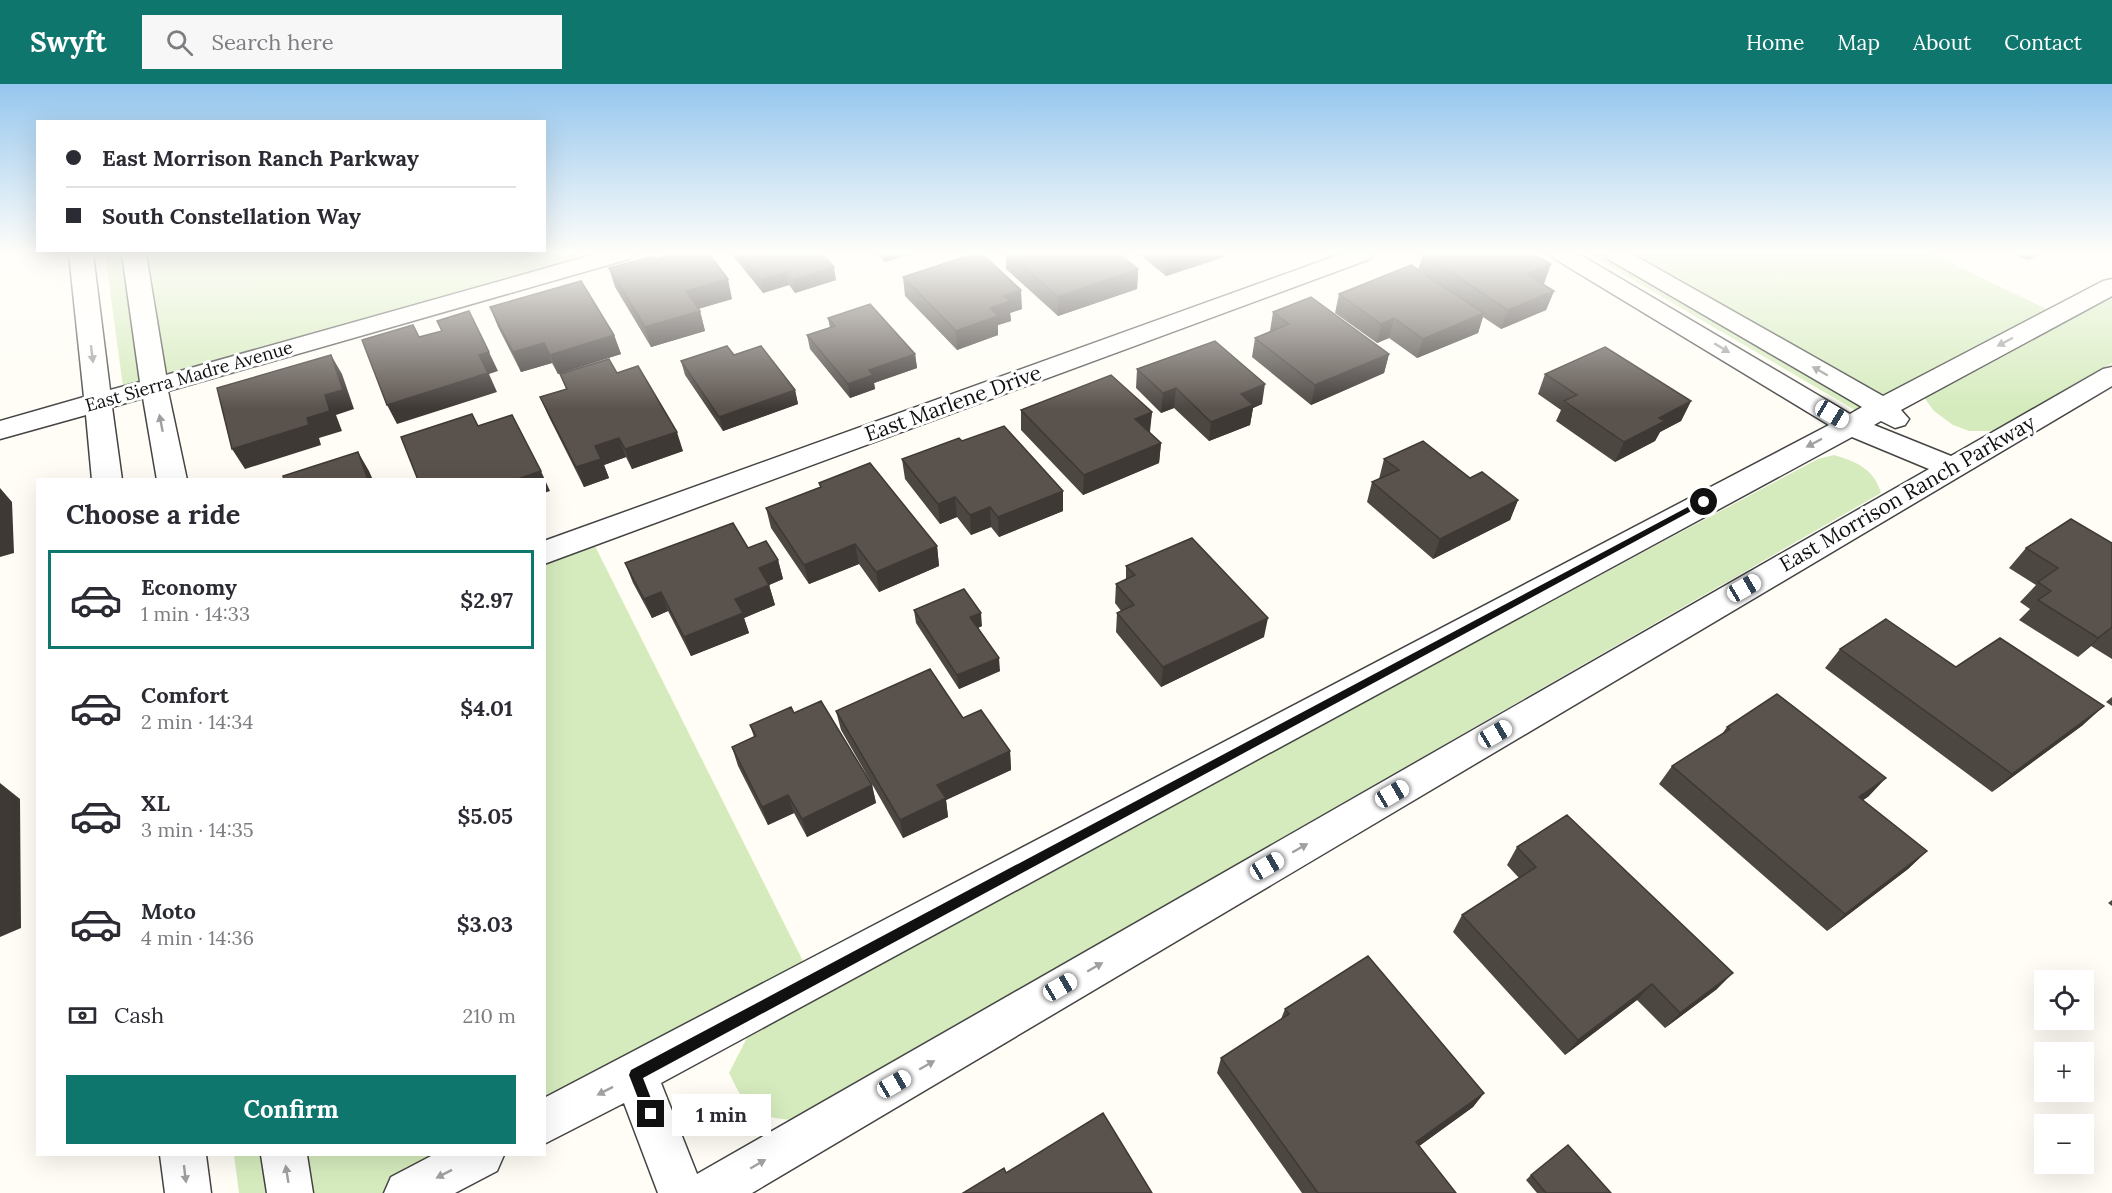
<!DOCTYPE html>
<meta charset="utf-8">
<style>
:root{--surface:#fff;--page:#f7f7f7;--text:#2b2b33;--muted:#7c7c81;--line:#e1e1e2;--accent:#0f766e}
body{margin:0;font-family:Lora,serif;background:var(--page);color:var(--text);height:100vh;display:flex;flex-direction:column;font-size:22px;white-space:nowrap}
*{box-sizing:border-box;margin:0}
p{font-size:20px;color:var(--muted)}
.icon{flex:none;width:33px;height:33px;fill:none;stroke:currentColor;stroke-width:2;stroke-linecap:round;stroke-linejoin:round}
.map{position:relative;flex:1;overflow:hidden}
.sheet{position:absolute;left:36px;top:394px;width:510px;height:678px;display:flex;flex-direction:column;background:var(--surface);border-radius:0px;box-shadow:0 6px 24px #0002}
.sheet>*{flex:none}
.banner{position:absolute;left:36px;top:36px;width:510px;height:132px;border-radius:0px;box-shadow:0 6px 24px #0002;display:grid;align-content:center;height:132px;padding:0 30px;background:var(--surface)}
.buttons{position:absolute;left:2034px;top:886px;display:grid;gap:12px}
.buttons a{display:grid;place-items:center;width:60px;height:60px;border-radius:0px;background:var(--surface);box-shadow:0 6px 24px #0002;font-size:30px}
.end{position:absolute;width:27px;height:27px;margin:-14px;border:8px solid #111;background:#fff;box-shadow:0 0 0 3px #fff}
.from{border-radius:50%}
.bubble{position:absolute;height:42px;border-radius:0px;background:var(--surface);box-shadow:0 6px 24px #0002;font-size:20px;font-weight:800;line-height:42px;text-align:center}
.car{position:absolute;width:18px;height:36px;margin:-18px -9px;border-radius:8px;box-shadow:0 0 4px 2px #0007;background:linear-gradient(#fff 24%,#345 0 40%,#fff 0 76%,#345 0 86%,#fff 0)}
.banner b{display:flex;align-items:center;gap:21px;height:57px;font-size:22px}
.banner b+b{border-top:2px solid var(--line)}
.banner i{width:15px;height:15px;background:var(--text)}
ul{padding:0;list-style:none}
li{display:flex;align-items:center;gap:18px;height:99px;margin:0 12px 9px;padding:0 18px;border:3px solid transparent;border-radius:0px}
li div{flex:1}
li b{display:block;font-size:22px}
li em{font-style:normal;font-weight:800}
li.current{border-color:var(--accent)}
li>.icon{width:54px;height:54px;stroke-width:1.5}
h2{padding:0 30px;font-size:27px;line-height:72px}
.pay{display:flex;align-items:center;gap:15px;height:66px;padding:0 30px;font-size:22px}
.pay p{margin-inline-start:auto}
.button{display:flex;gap:12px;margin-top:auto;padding:12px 30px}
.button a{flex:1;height:69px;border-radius:0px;background:var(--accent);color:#fff;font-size:24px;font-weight:800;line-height:69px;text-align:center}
header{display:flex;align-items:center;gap:36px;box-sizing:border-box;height:84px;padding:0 30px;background:var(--accent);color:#fff}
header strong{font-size:28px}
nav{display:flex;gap:33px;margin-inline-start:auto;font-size:21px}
.search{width:420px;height:54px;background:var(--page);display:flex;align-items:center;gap:15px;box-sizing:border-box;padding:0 21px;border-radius:0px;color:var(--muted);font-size:22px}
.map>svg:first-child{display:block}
</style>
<header>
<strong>Swyft</strong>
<div class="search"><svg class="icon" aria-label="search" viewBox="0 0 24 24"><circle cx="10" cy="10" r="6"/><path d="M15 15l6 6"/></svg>Search here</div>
<nav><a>Home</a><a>Map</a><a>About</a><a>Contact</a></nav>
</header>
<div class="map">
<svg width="2112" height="1109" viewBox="0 0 2112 1109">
<rect width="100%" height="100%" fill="#fffdf5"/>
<path fill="#d5ebbd" d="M105,170H580L587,180L124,310Z
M1589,170H1932L2057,230L1865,332Z
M2112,211V279L1995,347H1969L1953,341L1934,327L1923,312Z
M1834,371C1857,378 1874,385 1881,409L792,1036C750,1032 748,1027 729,989L752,944L1818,375Z
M590,452L812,895L545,1038V469Z
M234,1071H481L407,1109H239Z"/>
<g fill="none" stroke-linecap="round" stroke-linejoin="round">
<defs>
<path id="minor" d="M69,170H93L110,306L140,298L122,170H146L166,291L596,170H633L629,175L168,307L187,396H157L143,314L112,323L122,396H92L86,331L0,355V337L84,313Z
M1341,170H1374L1370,175L544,480V457Z
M1551,170H1579L1850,330L1862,323L1608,175L1604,170H1632L1883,312L2103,197L2112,195V212L1901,326L1909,335L1905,341L1895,344L1881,337L1874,341L1951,372L2103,285L2112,283V302L752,1109H658L624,1019L544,1060V1014L1829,341L1555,175ZM1852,353L1929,385L697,1090L661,999Z
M160,1071H206L211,1109H165Z
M261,1071H307L313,1109H267Z
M433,1071H504L497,1087L455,1109H384L391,1093Z"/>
</defs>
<use href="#minor" stroke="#444" stroke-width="3"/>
<use href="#minor" fill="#fff" fill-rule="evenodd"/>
</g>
<path fill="#4d4742" d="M734,170H822L836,196L795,209L789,201L763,209L734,173Z
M877,170H910L885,178Z
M1006,170H1119L1138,185L1137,205L1058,232L1006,185Z
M1139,170H1224V173L1166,192Z
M1423,170L1544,200H1543L1554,207L1546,226L1501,245L1483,233L1478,249L1417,274L1389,254L1377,259L1335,229L1339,210L1418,186Z
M2014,170H2040L2027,176Z
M655,175L732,215L698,225L700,227L705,247L651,263L615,203L609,184Z
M903,193L1022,225L1010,229L1011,237L998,241V251L957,266L905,212Z
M490,223L614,251L621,270L558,290L552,279L521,288L498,243Z
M1273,228L1389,270L1384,289L1311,321L1252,273L1255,254L1270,247Z
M828,234L915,270L917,284L874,299L875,305L850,314L810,265L807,251L830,244Z
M734,271L795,306L798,320L723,347L685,291L681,277Z
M1137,285L1262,320L1253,324L1250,341L1209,357L1174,324L1161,329L1136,304Z
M617,289L683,367L632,385L626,373L604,381L609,394L584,403L549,333L540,313L566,305L560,290Z
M1545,290L1691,317L1681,337L1660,348L1655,357L1615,378L1556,337L1561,326L1538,310Z
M1021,326L1152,328L1149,348L1161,359L1159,379L1083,411L1021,346Z
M962,357L1063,407V427L999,453L991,443L971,451L957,433L940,440L905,395L902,375Z
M1384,375L1470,394L1518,416L1510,436L1433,475L1367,418L1372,398L1379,395Z
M819,399L937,462L939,482L879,508L859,480L809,500L771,444L766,424L820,403Z
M2112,459V575L2091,562L2078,573L2019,536L2030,525L2020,518L2036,501L2009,484L2026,464Z
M748,464L778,476L783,495L769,501L775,521L744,534L749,549L691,572L668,527L652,534L633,499L625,479Z
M1126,482L1264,553L1161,603L1116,548L1117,529L1121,527L1115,519L1116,500L1126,496Z
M914,526L982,542L978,544L1000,587L959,605L916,539Z
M1840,565L1956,583L2083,641L1992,708L1825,584Z
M2112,613V622L2106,618Z
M836,627L963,634L1010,667L1011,686L946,716L948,733L903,754L841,646Z
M794,629L872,701L876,719L807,753L794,729L768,741L738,682L732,663L754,653L750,641Z
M1727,643L1869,712L1863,716L1927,767L1908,785L1827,847L1659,700L1672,682L1722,650Z
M1517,763L1717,905L1665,944L1637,916L1565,971L1453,848L1462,831L1519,794L1507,781Z
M2112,816V822L2108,819Z
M1285,925L1484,1009L1473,1023L1419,1062L1456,1109H1302L1217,989L1221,974L1281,935Z
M1531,1091L1611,1109H1537L1526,1096Z"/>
<path fill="#3f3936" d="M884,170H910L885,178Z
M1195,170H1224V173L1166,192L1167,179Z
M2032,170H2040L2027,176Z
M1551,180L1544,200L1520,210L1527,190Z
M834,183L836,196L795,209L793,196Z
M1138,185L1137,205L1058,232V213Z
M786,188L789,201L763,209L760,196Z
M728,195L732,215L691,227L686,207Z
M1021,206L1022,225L1010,229L1011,237L998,241V251L957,266L956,247L990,224L1004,212Z
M1554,207L1546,226L1501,245L1508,226Z
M700,227L705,247L651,263L645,243Z
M1484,229L1478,249L1417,274L1423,255Z
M1394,234L1389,254L1377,259L1381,240Z
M614,251L621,270L558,290L550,271Z
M544,259L552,279L521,288L513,268Z
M489,268L498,287L489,290L497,308L397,340L387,321L479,271Z
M915,270L917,284L874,299L875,305L850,314L848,300L869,286Z
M1389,270L1384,289L1311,321L1315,301Z
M331,271L342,290L354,325L336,331L342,347L319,354L321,361L245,385L232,365L307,334L325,311Z
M1265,300L1262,320L1253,324L1250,341L1209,357L1211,338L1241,310Z
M1176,304L1174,324L1161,329L1163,309Z
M795,306L798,320L723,347L719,333Z
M1691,317L1681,337L1660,348L1655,357L1615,378L1624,358L1659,334Z
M1152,328L1150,348L1134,355L1135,335Z
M677,348L683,367L632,385L625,365Z
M619,354L626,373L604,381L609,394L584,403L576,383L595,362Z
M1161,359L1159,379L1083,411L1084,391Z
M358,368L369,387L373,396H368Z
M541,387L550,407L544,409V396H515Z
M0,404L12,418L14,469L0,473Z
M1063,407V427L999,453L998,433Z
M955,413L957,433L940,440L938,420Z
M1518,416L1510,436L1433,475L1440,455Z
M990,423L991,443L971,451L970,431Z
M855,460L859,480L809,500L804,481Z
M937,462L939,482L879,508L876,488Z
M778,476L783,495L769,501L775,521L744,534L749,549L691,572L684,553L735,515L759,484Z
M661,508L668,527L652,534L644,515Z
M981,529L982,542L971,547L970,533Z
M1268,534L1264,553L1161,603L1163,583Z
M2111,543L2091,562L2078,573L2098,554Z
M999,574L1000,587L959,605L957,591Z
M2104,622L2083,641L1992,708L2012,690Z
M1010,667L1011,686L946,716L948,733L903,754L900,736L937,701Z
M1886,694L1869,712L1842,731L1859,713Z
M0,699L20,715L21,844L0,853Z
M872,701L876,719L807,753L802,735Z
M788,711L794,729L768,741L762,723Z
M1927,767L1908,785L1827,847L1845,830Z
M1733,889L1717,905L1665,944L1680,929Z
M1652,900L1637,916L1565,971L1578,956Z
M1484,1009L1473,1023L1407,1071L1416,1058Z"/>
<path fill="#5a524d" stroke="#3f3936" stroke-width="1.5" d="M673,170H709L728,195L686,207L700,227L645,243L609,184L653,172L655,175Z
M739,170H822L834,183L793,196L786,188L760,196Z
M973,170H982L1021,206L1004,212L1010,217L990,224L998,232L956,247L903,193Z
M1010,170H1119L1138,185L1058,213Z
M1156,170H1195L1167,179Z
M1423,170H1533L1551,180L1527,190L1554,207L1508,226Z
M1411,181L1484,229L1423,255L1394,234L1381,240L1339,210Z
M581,197L614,251L550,271L544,259L513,268L490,223Z
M1311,213L1389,270L1315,301L1255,254L1289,240L1273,228Z
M870,220L915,270L869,286L873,291L848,300L807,251L835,242L828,234Z
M469,227L489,268L479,271L488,289L387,321L362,256L413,241L419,253L442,247L437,237Z
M1215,257L1265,300L1241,310L1253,321L1211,338L1176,304L1163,309L1137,285Z
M727,262L734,271L761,262L795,306L719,333L681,277Z
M1605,263L1691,317L1659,334L1665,337L1624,358L1564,317L1577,311L1545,290Z
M331,271L343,306L325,311L330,327L307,334L309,341L232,365L217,304Z
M609,275L617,289L638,282L677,348L625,365L619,354L595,362L601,375L576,383L540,313L567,305L560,290Z
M1111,291L1152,328L1135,335L1161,359L1084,391L1021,326Z
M472,330L478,342L512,331L541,387L515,396H418L401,353Z
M1004,342L1063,407L998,433L990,423L970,431L955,413L938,420L902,375L959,354L962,357Z
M1423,357L1470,394L1482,388L1518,416L1440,455L1372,398L1399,386L1384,375Z
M358,368L368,396H284L283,392Z
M870,379L937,462L876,488L855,460L804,481L766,424L821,403L819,399Z
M2071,435L2112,459V543L2098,554L2038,516L2051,507L2038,498L2058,484L2026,464Z
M733,439L748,464L766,457L778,476L759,484L769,501L735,515L743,529L684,553L661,508L644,515L625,479Z
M1192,454L1268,534L1163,583L1117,529L1134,521L1116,500L1135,491L1126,482Z
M964,505L981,529L970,533L999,574L957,591L914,526Z
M1886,535L1956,583L2000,554L2104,622L2012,690L1840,565Z
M930,585L963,634L981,626L1010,667L937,701L946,714L900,736L836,627Z
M1777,610L1886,694L1859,713L1927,767L1845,830L1672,682L1730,645L1727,643Z
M821,617L872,701L802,735L788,711L762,723L732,663L756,652L750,641L791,623L794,629Z
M1567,731L1733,889L1680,929L1652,900L1578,956L1462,831L1536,783L1517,763Z
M1368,872L1484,1009L1416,1058L1456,1109H1318L1221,974L1289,930L1285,925Z
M1103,1029L1152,1109H963L1004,1084L1006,1089Z
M1568,1061L1611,1109H1546L1531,1091Z"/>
<defs><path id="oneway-solid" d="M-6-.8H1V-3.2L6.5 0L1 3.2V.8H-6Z" transform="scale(1.5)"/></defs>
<g fill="#a0a0a0">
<use href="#oneway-solid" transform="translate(2005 258) rotate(152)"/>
<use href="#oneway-solid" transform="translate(1722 264) rotate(31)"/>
<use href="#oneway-solid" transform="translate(92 270) rotate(83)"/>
<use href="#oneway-solid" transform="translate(1820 287) rotate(-150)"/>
<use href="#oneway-solid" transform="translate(161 339) rotate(-101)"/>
<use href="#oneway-solid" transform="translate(1814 359) rotate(152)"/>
<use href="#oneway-solid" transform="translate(1300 764) rotate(-30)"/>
<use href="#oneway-solid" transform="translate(1095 883) rotate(-30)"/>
<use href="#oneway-solid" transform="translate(927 981) rotate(-30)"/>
<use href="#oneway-solid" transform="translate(605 1007) rotate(153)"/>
<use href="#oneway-solid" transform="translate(758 1080) rotate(-30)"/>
<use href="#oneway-solid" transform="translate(185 1090) rotate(83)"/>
<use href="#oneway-solid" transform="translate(287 1090) rotate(-99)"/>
<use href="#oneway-solid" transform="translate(444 1090) rotate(153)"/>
</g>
<linearGradient id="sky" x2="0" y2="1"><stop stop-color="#95c6ee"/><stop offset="0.52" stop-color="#fffefa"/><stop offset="1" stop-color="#fffefa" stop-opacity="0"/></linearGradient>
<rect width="2112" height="325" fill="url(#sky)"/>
<path fill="#111" d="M1701,416L1708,418L643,994L657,1030L655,1035L651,1037L646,1035L629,991L631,986Z"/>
<g text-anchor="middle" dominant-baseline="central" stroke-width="6" stroke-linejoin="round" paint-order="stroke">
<g font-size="18" fill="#111" stroke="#fff">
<text transform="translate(189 292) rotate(-16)">East Sierra Madre Avenue</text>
</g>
<g font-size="21" fill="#111" stroke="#fff">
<text transform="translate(953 319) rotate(-20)">East Marlene Drive</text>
<text transform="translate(1907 409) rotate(-30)">East Morrison Ranch Parkway</text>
</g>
</g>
</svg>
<div class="buttons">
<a><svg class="icon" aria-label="locate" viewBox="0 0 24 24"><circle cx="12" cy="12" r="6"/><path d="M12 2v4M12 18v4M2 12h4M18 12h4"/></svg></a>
<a>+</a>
<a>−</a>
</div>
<i class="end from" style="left:1704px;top:418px"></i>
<i class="end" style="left:651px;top:1030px"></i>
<div class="bubble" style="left:672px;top:1010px;width:99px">1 min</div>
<i class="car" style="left:1832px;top:330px;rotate:121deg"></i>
<i class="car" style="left:1744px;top:504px;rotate:60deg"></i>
<i class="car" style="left:1495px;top:650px;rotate:60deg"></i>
<i class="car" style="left:1392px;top:710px;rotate:60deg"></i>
<i class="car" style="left:1267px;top:782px;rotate:60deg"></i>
<i class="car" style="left:1060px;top:903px;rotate:60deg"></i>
<i class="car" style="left:894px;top:1000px;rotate:60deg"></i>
<div class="banner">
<b><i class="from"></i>East Morrison Ranch Parkway</b>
<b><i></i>South Constellation Way</b>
</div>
<section class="sheet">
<h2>Choose a ride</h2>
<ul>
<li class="current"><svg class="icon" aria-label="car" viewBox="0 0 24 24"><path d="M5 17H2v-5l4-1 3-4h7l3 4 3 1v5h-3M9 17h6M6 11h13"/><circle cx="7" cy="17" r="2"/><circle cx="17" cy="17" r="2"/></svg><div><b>Economy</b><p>1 min · 14:33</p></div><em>$2.97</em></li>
<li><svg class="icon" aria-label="car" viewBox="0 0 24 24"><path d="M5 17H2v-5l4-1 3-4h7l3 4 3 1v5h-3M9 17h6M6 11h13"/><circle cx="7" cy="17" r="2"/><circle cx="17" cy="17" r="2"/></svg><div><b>Comfort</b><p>2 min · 14:34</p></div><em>$4.01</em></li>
<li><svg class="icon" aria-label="car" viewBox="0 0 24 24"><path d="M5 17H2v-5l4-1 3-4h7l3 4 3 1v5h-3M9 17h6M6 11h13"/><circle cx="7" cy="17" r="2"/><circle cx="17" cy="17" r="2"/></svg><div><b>XL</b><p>3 min · 14:35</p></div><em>$5.05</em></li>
<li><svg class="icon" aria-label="car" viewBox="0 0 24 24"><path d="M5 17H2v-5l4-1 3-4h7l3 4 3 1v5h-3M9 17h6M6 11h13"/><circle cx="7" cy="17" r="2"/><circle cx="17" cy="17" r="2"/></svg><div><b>Moto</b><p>4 min · 14:36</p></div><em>$3.03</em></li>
</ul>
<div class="pay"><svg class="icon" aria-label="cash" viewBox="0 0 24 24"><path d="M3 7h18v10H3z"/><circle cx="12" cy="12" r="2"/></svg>Cash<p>210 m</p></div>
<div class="button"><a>Confirm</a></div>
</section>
</div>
